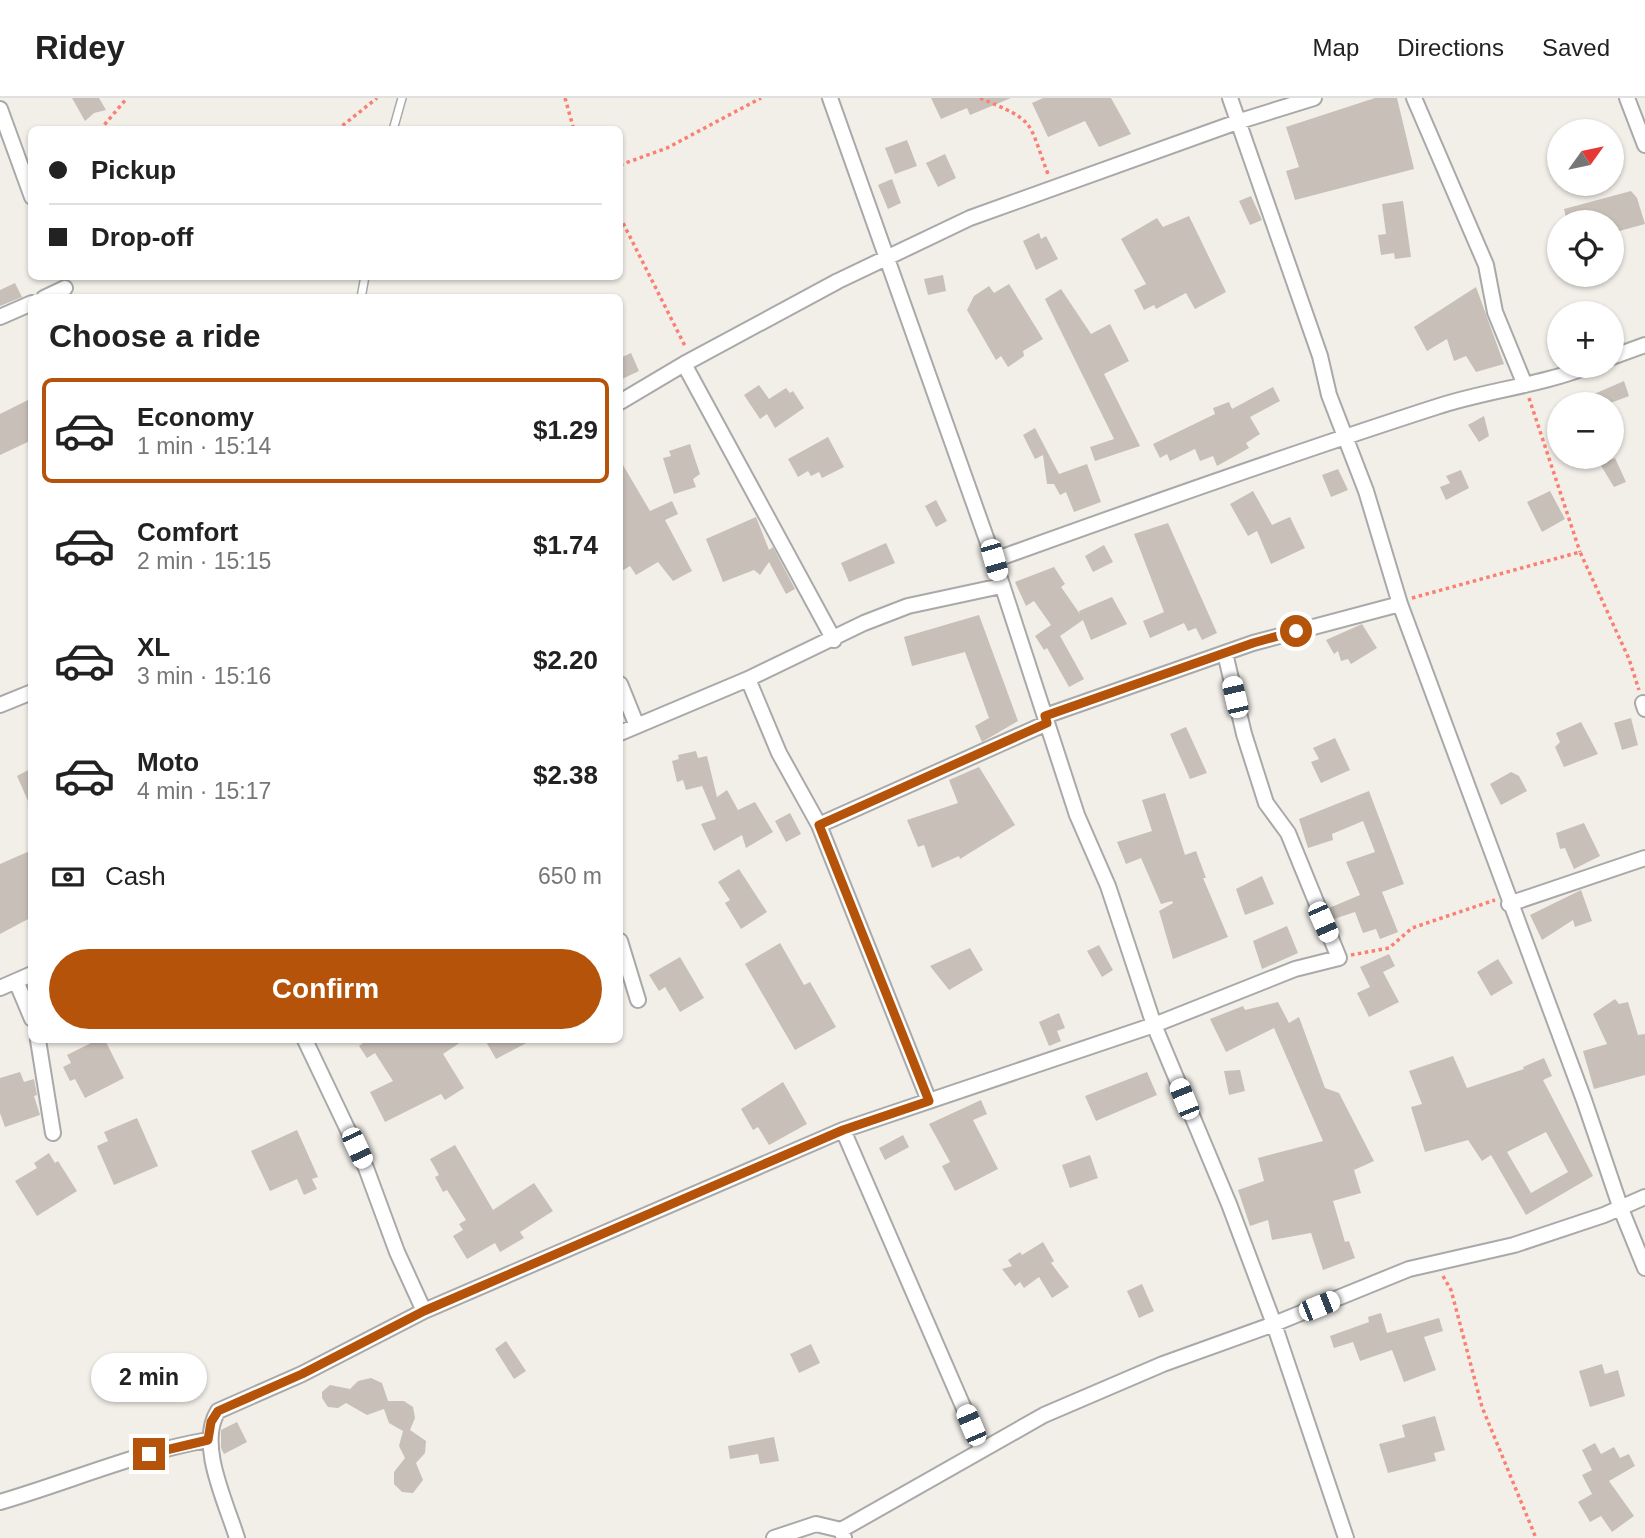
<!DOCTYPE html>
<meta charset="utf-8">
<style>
:root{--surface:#fff;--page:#f6f6f6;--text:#222;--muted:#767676;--line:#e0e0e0;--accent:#b45309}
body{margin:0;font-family:Arial,sans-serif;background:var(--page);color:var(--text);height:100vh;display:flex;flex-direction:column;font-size:26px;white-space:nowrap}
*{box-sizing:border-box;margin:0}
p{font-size:23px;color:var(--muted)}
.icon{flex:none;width:38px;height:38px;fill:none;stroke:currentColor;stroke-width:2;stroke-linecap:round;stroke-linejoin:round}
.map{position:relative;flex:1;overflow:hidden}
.panel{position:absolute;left:28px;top:196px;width:595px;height:749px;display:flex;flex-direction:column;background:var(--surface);border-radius:10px;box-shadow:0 2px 5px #0004}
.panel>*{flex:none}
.guide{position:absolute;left:28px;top:28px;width:595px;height:154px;border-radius:10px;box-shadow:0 2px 5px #0004;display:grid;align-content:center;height:154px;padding:0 21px;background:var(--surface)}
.needle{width:46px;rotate:57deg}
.fabs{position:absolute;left:1547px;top:21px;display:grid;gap:14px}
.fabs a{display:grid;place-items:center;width:77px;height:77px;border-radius:50%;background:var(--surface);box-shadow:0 2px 5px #0004;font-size:35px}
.end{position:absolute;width:32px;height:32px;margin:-16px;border:9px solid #b45309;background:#fff;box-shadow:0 0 0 4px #fff}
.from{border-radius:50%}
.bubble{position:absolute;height:49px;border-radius:24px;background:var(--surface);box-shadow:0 2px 5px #0004;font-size:23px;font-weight:800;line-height:49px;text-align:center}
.car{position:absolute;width:21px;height:42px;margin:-21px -10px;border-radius:9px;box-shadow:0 0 5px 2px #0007;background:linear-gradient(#fff 24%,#345 0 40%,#fff 0 76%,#345 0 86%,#fff 0)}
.guide b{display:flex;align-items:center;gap:24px;height:66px;font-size:26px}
.guide b+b{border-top:2px solid var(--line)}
.guide i{width:18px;height:18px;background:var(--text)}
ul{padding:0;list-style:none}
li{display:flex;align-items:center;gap:21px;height:105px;margin:0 14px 10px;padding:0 7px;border:4px solid transparent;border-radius:10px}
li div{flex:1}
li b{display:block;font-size:26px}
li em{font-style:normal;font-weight:800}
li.active{border-color:var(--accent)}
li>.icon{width:63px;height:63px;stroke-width:1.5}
h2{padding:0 21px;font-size:32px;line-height:84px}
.pay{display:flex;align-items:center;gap:18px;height:77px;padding:0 21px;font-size:26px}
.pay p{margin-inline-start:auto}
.cta{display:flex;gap:14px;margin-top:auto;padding:14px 21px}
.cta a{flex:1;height:80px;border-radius:42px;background:var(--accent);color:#fff;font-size:28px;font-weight:800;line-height:80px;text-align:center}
header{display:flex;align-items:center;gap:42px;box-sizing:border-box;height:98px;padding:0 35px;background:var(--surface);border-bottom:2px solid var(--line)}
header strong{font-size:33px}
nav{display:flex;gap:38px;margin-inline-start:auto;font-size:24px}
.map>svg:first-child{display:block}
</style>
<header>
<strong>Ridey</strong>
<nav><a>Map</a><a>Directions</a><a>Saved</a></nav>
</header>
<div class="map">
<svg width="1645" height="1440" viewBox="0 0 1645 1440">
<rect width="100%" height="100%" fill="#f2efe9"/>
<path fill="#c7bfb8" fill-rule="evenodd" d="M72,0H99L106,12L94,15L85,23Z
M931,0H1011L970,17L967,10L941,21Z
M1043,0H1111L1131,36L1099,49L1085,23L1048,39L1032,5Z
M1375,0H1397L1414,71L1295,102L1286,73L1299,69L1286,29Z
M907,42L917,68L895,76L885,50Z
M945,56L956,80L938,89L926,65Z
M892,81L901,105L888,111L878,87Z
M1631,93L1637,100L1645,126L1612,135V124H1567L1564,111Z
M1251,98L1262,122L1250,127L1239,103Z
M1403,103L1411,159L1395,161L1394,155L1381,157L1378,137L1386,136L1382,106Z
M1189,118L1226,194L1195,211L1186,195L1156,211L1154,207L1144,212L1134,192L1146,186L1121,141L1157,120L1163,129Z
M1039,135L1041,141L1046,138L1058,161L1036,172L1023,143Z
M943,177L946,193L928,197L924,181Z
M15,185L22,199L0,208V192Z
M1009,186L1043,241L1023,253L1024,258L1008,269L1001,258L996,262L967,212L974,198L989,188L994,195Z
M1476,189L1504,266L1476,274L1466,258L1454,263L1447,241L1427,253L1414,229Z
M1061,191L1091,236L1110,226L1129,263L1104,276L1140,348L1095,363L1090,349L1114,341L1045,201Z
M631,255L639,273L620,282V260Z
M1624,283L1629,298L1608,306H1597L1594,296Z
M759,287L769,301L786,290L790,295L793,293L804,310L775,330L767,316L760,321L744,297Z
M1273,289L1280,303L1250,319L1260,336L1246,345L1249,350L1217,368L1213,358L1200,363L1195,351L1170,363L1167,356L1160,360L1153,346L1215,316L1213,310L1229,304L1232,311Z
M32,300V342L0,357V316Z
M1484,318L1489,338L1479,344L1468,327Z
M1035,330L1059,376L1087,366L1101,404L1074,414L1066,394L1060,397L1054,386H1047L1043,357L1035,361L1023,337Z
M828,339L844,369L822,380L819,374L811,378L808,373L798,379L788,361Z
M690,346L700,376L693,381L696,389L674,396L663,360L671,358L669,353Z
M1615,360L1626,384L1614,389L1600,366Z
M620,362L650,413L672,403L678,416L665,422L692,473L673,483L658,464L636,477L630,468L620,474Z
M1338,371L1348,392L1331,399L1322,377Z
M1461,372L1469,390L1446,402L1440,389L1450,385L1446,378Z
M1253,393L1272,427L1290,419L1305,450L1271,466L1257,433L1248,438L1230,406Z
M1550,393L1565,421L1542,434L1527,404Z
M936,402L947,423L936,429L925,408Z
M756,419L769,452L773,449L795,491L786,496L769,464L760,477L754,472L723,484L706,441Z
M1168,425L1217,535L1202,542L1196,530L1188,533L1184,525L1150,540L1143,523L1164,514L1134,436Z
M886,445L895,465L849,484L841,465Z
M1104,447L1113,464L1093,474L1085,458Z
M1054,469L1065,486L1061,489L1080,516L1079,513L1112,499L1127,526L1091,542L1083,522L1060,538L1084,581L1069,589L1047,550L1044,552L1035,538L1051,527L1034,503L1026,508L1015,484Z
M979,517L1018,623L982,644L975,628L989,620L965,554L912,568L904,539Z
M1362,526L1377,550L1351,566L1348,561L1341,563L1338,553L1334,556L1326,542Z
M1631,620L1638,647L1622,652L1614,625Z
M1581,624L1598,656L1564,669L1555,649L1560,644L1556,635Z
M1186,629L1207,675L1190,681L1170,636Z
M1335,640L1350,672L1321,685L1311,664L1319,661L1313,650Z
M696,653L698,660L707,658L717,699L727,692L738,712L755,704L773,734L746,750L742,737L714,753L701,726L716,721L702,688L686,692L683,682L677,684L672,663L679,661L678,657Z
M979,669L1015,727L960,761L959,758L932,770L924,747L918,749L907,722L958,705L949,682Z
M32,670V712L17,678Z
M1511,674L1519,678L1527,693L1501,707L1490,686Z
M1369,693L1404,786L1382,794L1398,834L1380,841L1376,831L1363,835L1355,814L1334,821L1329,810L1360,797L1346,764L1375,754L1363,723L1332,736L1333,742L1308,750L1299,721Z
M1165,695L1185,757L1196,753L1206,780H1203L1228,839L1173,861L1159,813L1173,805L1172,803L1161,806L1141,760L1126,766L1117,744L1152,733L1142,702Z
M790,715L801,736L786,744L775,723Z
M1584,725L1600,758L1574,771L1565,750L1560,751L1556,735Z
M32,752V819L0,836V766Z
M739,771L767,814L741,831L725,805L730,802L718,784Z
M1262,778L1274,806L1245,817L1236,791Z
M1581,792L1592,823L1575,829L1573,822L1542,842L1530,817Z
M1287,828L1298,855L1262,871L1253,843Z
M780,845L804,887L810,884L836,929L795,952L745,866Z
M1099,847L1113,872L1102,879L1087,853Z
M970,850L983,872L949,892L930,868Z
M1389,856L1395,868L1383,874L1399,904L1369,919L1357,895L1370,889L1360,869Z
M680,859L704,900L680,914L665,889L659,893L649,877Z
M1498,861L1513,885L1491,898L1477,874Z
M1615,901L1619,906L1628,904L1638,937L1645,936V977L1594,991L1583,953L1607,946L1593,916Z
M1278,904L1289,925L1299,919L1325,990L1339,995L1374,1063L1354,1072L1361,1095L1333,1103L1345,1144L1349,1143L1355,1160L1323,1172L1311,1135L1272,1142L1268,1122L1250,1128L1238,1092L1264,1083L1258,1060L1323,1043L1274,930L1226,954L1210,921L1243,908L1245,912Z
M1059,915L1065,930L1057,933L1061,943L1049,948L1039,924Z
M97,942H105L124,980L85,1000L75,981L70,983L63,969L71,965L67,957Z
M367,942H464L443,956L464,990L445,1002L441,996L385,1024L370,994L393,983L375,955L367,960L359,948Z
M485,942H532L496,961Z
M1453,958L1467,990L1524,971L1523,969L1544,960L1552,978L1543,982L1593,1078L1526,1117L1491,1057L1482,1063L1468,1042L1425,1054L1411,1009L1422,1006L1409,973ZM1546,1034L1568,1074L1531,1095L1507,1054Z
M1240,972L1245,993L1229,997L1224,973Z
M20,974L24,984L34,981L37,997L34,998L40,1017L5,1029L0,1015V980Z
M1147,974L1157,997L1096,1023L1085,998Z
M783,984L807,1026L769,1047L758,1029L753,1032L741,1011Z
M981,1002L987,1016L973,1022L998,1071L955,1093L942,1068L950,1064L929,1026Z
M137,1020L158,1068L114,1087L97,1048L108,1043L104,1034Z
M297,1032L318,1079L312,1081L317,1091L304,1097L297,1081L270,1093L251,1053Z
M903,1037L909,1049L885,1062L879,1050Z
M455,1047L493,1112L534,1085L553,1113L520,1134L524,1140L500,1154L495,1145L467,1161L453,1138L463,1132L459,1126L466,1122L447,1092L443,1094L435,1079L439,1077L430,1061Z
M49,1055L55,1065L58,1063L77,1093L37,1118L15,1083L37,1070L34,1065Z
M1090,1057L1098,1080L1070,1090L1062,1067Z
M1043,1144L1054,1163L1051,1165L1069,1189L1052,1200L1039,1179L1024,1190L1020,1184L1015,1188L1002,1171L1012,1168L1008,1162L1020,1154L1022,1157Z
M1142,1186L1154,1213L1139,1220L1127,1193Z
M1381,1215L1387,1235L1439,1220L1443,1233L1424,1239L1436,1272L1404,1284L1392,1252L1360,1263L1353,1244L1334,1250L1330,1238L1369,1224L1368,1219Z
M506,1243L526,1273L514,1281L495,1251Z
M811,1246L820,1265L799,1275L790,1256Z
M108,1256L130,1283L119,1292L97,1265Z
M1602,1266L1605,1276L1618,1272L1625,1298L1590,1309L1579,1273Z
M371,1280L382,1285L388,1303H404L413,1309L415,1320L410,1332L426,1343L425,1355L416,1365L423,1382L413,1395L402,1394L394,1386V1374L405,1360L399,1348L403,1333L389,1325L384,1311L367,1317L346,1305L338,1310L328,1309L322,1300V1294L330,1287L350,1291L358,1283Z
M1435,1318L1445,1352L1434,1355L1436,1363L1388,1375L1379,1346L1405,1339L1402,1327Z
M237,1324L247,1344L224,1356L221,1350V1332Z
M774,1339L779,1363L760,1366L758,1356L730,1361L728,1348Z
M1595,1345L1601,1356L1614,1349L1620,1360L1629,1356L1635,1368L1609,1383L1634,1418L1612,1434L1601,1418L1590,1424L1578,1404L1592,1396L1582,1377L1592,1372L1582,1352Z"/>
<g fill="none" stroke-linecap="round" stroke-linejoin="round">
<defs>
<path id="lane" d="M393,32L402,0
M361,200L365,178"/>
<path id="street" d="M830,0L994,462L1077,717L1108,788L1154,927L1229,1106L1274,1226L1346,1440
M1230,0L1320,258L1329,297L1366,393L1400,506L1584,1002L1621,1111L1645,1170
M1414,0L1486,167L1495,214L1525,287
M1627,0L1645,47
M0,11L32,99
M44,200L65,190
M0,219L32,205
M1612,259L1645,247
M684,266L834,542
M620,304L684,266L838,183L970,120L1240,23L1314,0
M994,462C1141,409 1287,357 1436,309C1487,292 1539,288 1589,268
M748,581L779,655L819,727L929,1003
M620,586L637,628
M1643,605L1645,611
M0,607L32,594
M1045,618L1253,545L1400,506
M620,635L748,581L864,525L908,508L1001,488
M819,727L1047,625
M1509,806L1645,760
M620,843L638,902
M16,883L32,921
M0,890L32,876
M38,942L53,1035
M305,942L366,1070L397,1154L424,1213L843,1032L1154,927L1295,871L1339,860L1288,735L1266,705L1244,636L1225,555
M843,1032L982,1352
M0,1404C69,1384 137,1354 208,1342
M237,1440C226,1404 197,1346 218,1313L302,1276L424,1213
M774,1440L816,1426L841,1432
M844,1440L841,1432L1044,1317L1163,1266L1274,1226L1409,1171L1514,1147L1604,1117L1645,1099"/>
</defs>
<use href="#lane" stroke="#a9a9a9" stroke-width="10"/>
<use href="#street" stroke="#a9a9a9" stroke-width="18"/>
<path stroke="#fa8072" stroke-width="3.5" stroke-dasharray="3.5 3.5" stroke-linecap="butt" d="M565,0L574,32
M980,0C1037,24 1027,21 1048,76
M100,32L127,0
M337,32L377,0
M620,67L667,50L761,0
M620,119L686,250
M1529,300L1580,454
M1412,500L1580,454L1629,561L1639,592
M1351,857L1389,850L1412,830L1495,802
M1443,1178L1451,1192L1482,1309L1536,1440"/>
<use href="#lane" stroke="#fff" stroke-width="7"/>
<use href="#street" stroke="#fff" stroke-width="14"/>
</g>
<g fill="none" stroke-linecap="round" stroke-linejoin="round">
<path stroke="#b45309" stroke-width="9" d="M149,1356L208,1342L211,1324L218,1313L302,1276L424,1213L843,1032L929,1003L819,727L1047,625L1045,618L1253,545L1296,533"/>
</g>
</svg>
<div class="fabs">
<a><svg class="needle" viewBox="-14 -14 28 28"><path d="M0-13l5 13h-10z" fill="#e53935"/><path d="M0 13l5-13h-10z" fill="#767676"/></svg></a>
<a><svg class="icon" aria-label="locate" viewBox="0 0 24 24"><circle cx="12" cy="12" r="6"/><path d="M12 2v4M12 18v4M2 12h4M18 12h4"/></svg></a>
<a>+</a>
<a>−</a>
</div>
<i class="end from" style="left:1296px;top:533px"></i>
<i class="end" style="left:149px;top:1356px"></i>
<div class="bubble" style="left:91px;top:1255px;width:116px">2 min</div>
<i class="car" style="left:994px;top:462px;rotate:164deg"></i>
<i class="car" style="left:1235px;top:599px;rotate:347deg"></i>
<i class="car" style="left:1323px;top:824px;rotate:156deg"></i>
<i class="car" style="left:1184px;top:1001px;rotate:338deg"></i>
<i class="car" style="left:357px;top:1050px;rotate:155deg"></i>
<i class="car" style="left:1319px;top:1208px;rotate:68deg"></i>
<i class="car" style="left:971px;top:1327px;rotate:337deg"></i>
<div class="guide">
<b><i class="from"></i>Pickup</b>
<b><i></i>Drop-off</b>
</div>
<section class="panel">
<h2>Choose a ride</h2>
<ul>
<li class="active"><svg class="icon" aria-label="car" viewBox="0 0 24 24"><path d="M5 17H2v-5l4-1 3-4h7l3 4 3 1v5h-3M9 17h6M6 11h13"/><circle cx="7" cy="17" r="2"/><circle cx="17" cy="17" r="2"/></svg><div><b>Economy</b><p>1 min · 15:14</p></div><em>$1.29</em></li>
<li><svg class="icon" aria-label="car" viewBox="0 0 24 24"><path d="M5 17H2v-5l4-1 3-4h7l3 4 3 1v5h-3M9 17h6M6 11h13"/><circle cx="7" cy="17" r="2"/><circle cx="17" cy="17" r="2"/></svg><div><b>Comfort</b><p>2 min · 15:15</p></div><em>$1.74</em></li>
<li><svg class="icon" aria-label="car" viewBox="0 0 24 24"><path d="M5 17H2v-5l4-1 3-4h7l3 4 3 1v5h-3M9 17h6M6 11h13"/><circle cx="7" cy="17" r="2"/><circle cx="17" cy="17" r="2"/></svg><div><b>XL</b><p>3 min · 15:16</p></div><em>$2.20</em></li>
<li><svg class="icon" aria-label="car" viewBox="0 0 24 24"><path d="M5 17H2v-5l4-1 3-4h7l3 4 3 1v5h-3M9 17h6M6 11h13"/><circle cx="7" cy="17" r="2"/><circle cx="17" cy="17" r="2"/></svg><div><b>Moto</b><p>4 min · 15:17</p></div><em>$2.38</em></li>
</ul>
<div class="pay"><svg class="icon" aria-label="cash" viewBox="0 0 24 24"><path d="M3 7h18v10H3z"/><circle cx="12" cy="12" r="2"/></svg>Cash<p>650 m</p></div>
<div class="cta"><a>Confirm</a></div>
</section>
</div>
